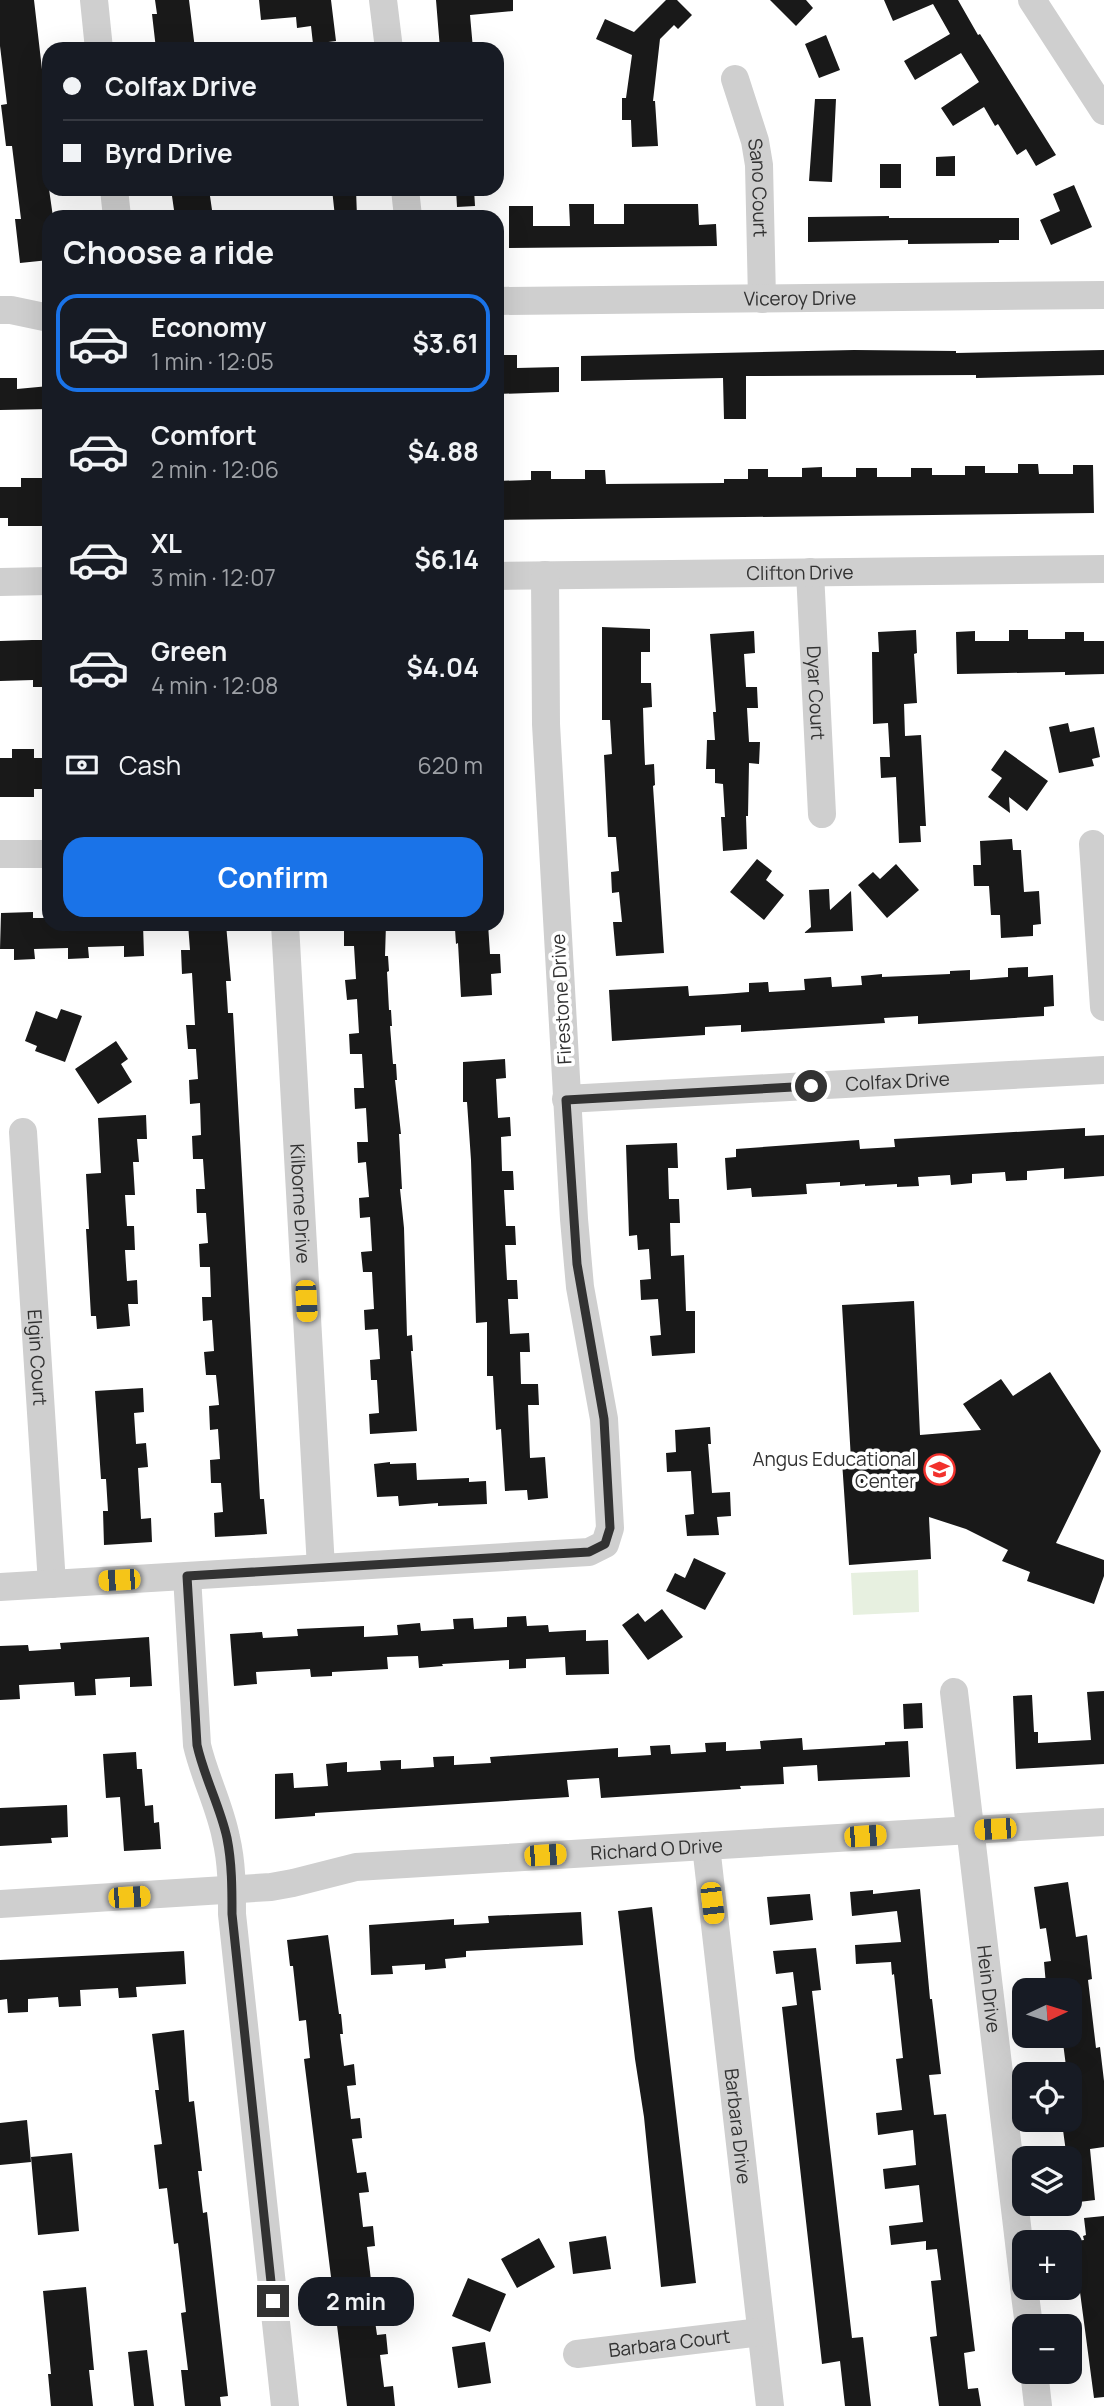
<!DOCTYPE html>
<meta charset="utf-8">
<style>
:root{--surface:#171b24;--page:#242831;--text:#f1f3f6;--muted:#9ea1a6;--line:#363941;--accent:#1a73e8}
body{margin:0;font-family:Manrope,sans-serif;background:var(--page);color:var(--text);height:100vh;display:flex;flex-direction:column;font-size:26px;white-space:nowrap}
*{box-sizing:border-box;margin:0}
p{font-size:23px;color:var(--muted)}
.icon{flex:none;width:38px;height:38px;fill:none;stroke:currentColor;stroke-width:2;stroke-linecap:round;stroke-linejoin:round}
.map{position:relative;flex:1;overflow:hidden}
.panel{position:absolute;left:42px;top:210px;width:462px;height:721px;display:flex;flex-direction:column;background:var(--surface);border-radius:21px;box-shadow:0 7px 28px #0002}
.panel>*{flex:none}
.hud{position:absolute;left:42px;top:42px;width:462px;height:154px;border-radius:21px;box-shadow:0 7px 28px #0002;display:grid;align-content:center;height:154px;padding:0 21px;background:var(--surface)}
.needle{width:46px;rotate:86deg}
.fabs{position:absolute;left:1012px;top:1978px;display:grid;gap:14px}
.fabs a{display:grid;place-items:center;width:70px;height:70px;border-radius:14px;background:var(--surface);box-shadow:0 7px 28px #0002;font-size:35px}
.end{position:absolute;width:32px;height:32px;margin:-16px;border:9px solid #323232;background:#fff;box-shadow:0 0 0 4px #fff}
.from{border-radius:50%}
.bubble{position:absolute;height:49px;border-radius:21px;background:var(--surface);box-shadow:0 7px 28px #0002;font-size:23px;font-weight:700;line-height:49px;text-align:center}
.car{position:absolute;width:21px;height:42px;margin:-21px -10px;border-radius:9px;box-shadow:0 0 5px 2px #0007;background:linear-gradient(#f5c518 24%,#345 0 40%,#f5c518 0 76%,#345 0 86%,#f5c518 0)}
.hud b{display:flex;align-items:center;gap:24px;height:66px;font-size:26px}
.hud b+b{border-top:2px solid var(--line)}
.hud i{width:18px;height:18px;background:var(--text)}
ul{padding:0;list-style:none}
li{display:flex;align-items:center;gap:21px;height:98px;margin:0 14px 10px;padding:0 7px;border:4px solid transparent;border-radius:21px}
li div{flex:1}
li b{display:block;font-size:26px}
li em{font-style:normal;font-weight:700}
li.selected{border-color:var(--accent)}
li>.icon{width:63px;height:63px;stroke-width:1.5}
h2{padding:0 21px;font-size:32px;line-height:84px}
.pay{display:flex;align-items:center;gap:18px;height:77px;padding:0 21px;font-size:26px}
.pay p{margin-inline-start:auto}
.cta{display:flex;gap:14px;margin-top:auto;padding:14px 21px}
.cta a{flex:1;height:80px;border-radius:21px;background:var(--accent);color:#fff;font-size:28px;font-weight:700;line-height:80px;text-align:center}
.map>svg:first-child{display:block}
</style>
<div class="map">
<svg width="1104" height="2406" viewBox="0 0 1104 2406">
<rect width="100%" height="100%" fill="#fff"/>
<path fill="#e7f0e0" d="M918,1570L919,1612L853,1615L851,1573Z"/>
<path fill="#191919" d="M0,0H34L49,130V189L53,217H49V260L20,263L15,219H21L12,146H6L1,105L7,104L0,46Z
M155,0H189L195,49H156L152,14H157Z
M259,0H331L336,41L313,44L311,26L297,28L296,17L261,20Z
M436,0H513V11L470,15L473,49H440Z
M666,0H677L692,15L678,29L674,25L660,39L653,101H655L658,146L632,147L631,120H622V98H626L632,55L596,39L605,19L634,32Z
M770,0H806L813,8L796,26Z
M884,0H958L978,35L980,34L1056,155L1036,166L1026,149L1017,155L998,124L995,126L984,107L953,126L941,108L979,82L961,53L915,80L904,61L950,34L933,4L893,21Z
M826,35L840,70L819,78L805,44Z
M815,99H836L832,182L809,181Z
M955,156V176H936V157Z
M880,164H901V188H880Z
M1074,185L1092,227L1051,245L1040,220L1060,211L1053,194Z
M171,189H209L213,217H175Z
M332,189H356L357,217H335Z
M456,189H474L475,206L457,207Z
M569,204H594V224H624V204H698L699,225L716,224L717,246L509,248V206H533V226H570Z
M889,216V218H1019V240H999V243L908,244V240L808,242V217Z
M854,350L956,351V353L1104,350V375L976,378V375L746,376V419H724L723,378L581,381V356Z
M497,355H517V368L559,367V392L497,394Z
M0,378H17V389L49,386V409L0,410Z
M1018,464H1038L1039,474H1073V465H1093L1094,513L497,520V481L531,480V471H551V479H585V470H605L606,484L724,483V479H748V469H768V477H802V468L822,467V477H856V468H877V477H911V468H932V475H965V466H985V473H1018Z
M21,478H43V526H8V518H0V487H21Z
M602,627L650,629V652H641V683H651L652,707L643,708L644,741L645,765L654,764L655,785L653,786L664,953L616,956L613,922H622L619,892L612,893L611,872L619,871L616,837H608L607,816L604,755L612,754L610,720H602Z
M916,630L917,653L914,654L917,703L904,704L905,736L921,735L926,826H920L921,842L899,843L896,777L881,778L880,757H890L888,723L873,724L872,652H879L878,632Z
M1009,630H1028V639H1065V632H1084V641H1104V674L1065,675V672L957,674L956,632L975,631V641H1009Z
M754,631L755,653L744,654L746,687H757L758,708H747L749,742H760L759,764L749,763L748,816H746L747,849L723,851L721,817H725L723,784L715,783V769H706L707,740H715L713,712H716L710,634Z
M32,640H49V687H33V680L0,681V641Z
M1068,723L1070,732L1094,727L1100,757L1092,759L1094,766L1059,773L1049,727Z
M12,749H34V758H49V789H34V797H0V758H12Z
M1005,750L1048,781L1027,811L1009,797L1010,813L988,797L1002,778L991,770Z
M1012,839L1013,850H1021L1024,892L1039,891L1041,924L1033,925V936L1001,938L1000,915H991L989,886H974L973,865H981L980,841Z
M757,859L772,871L766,880L784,895L764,920L730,892Z
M896,864L919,890L887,918L858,885L873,872L880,879Z
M829,889L830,910L851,891L853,931L804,933L811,927L809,890Z
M33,912V918H49V924H143L144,956L124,957V946L88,947L89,958L68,959V948L34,949L35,959L14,960V949H0L1,913Z
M188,924H226L231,981H226L228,1013H233L260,1499H264L267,1534L215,1537L214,1513L223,1512L221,1483H211L210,1460L220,1459L218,1429L210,1430L209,1406L219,1405L216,1375H206L204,1352L214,1351L212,1320L203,1321L202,1297H211L210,1267H200L199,1244L208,1243L206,1213H197L196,1189H205L203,1159H193L192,1136L201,1135L200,1103L190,1104L189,1080L198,1079L196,1049H188L186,1025H195L192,973L182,974L181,950H190Z
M355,924H386L385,956H388L389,971L387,972L389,1010H391L392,1026H390L393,1064H396L397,1080H395L401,1134H399L402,1189H400L404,1228L407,1336L412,1335L413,1351H411L417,1431L370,1434L369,1414L379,1413L377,1380H371L370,1360L380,1359L378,1329L365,1330L364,1310L374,1309L372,1272H363L361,1252L372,1251L370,1217L360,1218L359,1198L369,1197L366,1162L358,1163L357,1142H368L366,1108L355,1109L354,1088H364L362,1054H350L349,1034L359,1033L357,999L347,1000L345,980L356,979L354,946H344V925Z
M456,924H488L490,954H500L501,973L491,974L492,995L461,997L458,943L456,944L455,929H457Z
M1028,967V977L1053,975L1054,1006L1044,1007V1016L918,1024V1016L884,1018L885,1023L741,1032V1025L705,1027V1035L612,1041L609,990L688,986L689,996L724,994L749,992V983L768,982L769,992L805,990L804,979L831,977L832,987L862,985L861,976L882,974V977L950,974V971L970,970V980L1008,977V968Z
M61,1009L82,1016L65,1062L35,1051L37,1046L25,1041L36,1011L57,1019Z
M116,1041L128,1059L121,1064L132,1082L98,1104L75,1069Z
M505,1059L506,1078L496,1079L498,1118L510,1117L511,1136L501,1137L502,1171H513L514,1190H504L506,1226H515L516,1245H505L507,1280H517L518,1299H508L510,1334L529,1333L530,1352H520L521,1384H538L539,1405H528L530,1458L545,1457L548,1498L528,1500L527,1490L505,1491L501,1429L496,1430L493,1376H487V1322L476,1323L471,1160L467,1102H463V1062Z
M146,1115L147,1139H137L139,1162H133L135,1195H125L127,1226H134L135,1250H125L127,1281L137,1280L138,1304H128L130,1326L97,1329L96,1316H91L86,1229H89L86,1174L101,1173L98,1118Z
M1085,1128V1136L1104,1135V1176L1064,1179V1168L1027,1171V1180L1006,1181L1005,1172L972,1174V1183L951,1185L950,1175L918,1177L919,1186L897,1187V1184L865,1186V1184L840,1186V1182L806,1184L807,1194L773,1196L752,1197L751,1188L727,1190L725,1158L736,1157V1149L859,1140L860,1149L895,1147L894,1139Z
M677,1143L678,1168H668L669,1199H679L680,1223H670L671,1256L684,1255L686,1311H695V1353L652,1356L650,1336L661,1335L658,1299L641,1300L640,1280L651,1279L649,1249L638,1250L637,1235L629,1236L626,1145Z
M914,1301L920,1435L981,1430L963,1404L1001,1379L1013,1396L1050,1372L1101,1451L1056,1543L1104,1560V1576L1094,1604L1027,1581L1030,1572L1002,1561L1008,1550L966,1529L929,1517L931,1559L849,1565L842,1461L851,1460L842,1305Z
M143,1388L144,1412L134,1413L136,1444L146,1443L148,1467L138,1468L141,1519L151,1518L152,1542L104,1545L103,1511H108L106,1479H101L95,1391Z
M710,1427L711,1444H708L712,1493L730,1492L731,1516L717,1517L719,1535L687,1536L685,1515L694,1514L691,1471L667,1472L666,1453L676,1452L675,1430Z
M390,1462V1464L416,1463L417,1480L469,1478V1482L486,1481L487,1504L438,1506V1503L399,1506L398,1496L377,1497L374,1464Z
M694,1558L726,1573L705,1610L666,1591L675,1573L685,1578Z
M662,1609L683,1637L648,1660L622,1625L638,1613L645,1622Z
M526,1616L527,1626L548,1625L549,1632L586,1630V1641L608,1640L609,1674L566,1675L565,1657L526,1659V1668L509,1669V1660L442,1664L443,1666L419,1668L418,1656L387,1657L388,1669L332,1672V1676L311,1677L310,1669L256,1672L257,1684L234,1686L230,1634L262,1632L263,1638L298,1636L297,1629L364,1626V1637L398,1635L397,1625L420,1623L421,1631L454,1629L453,1619L473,1618L474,1629L507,1627V1617Z
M149,1637L152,1686L130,1687V1677L95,1679L96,1695L75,1696L74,1682L19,1685L20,1699L0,1700V1646L28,1645L29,1651L61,1649L60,1643Z
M1104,1691V1764L1016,1769L1013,1696L1032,1695L1034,1732H1038V1743L1091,1740L1087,1692Z
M922,1703L923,1728L904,1729L903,1704Z
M802,1738L803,1750L885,1745V1742L908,1741L910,1777L818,1781L817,1765L783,1767L784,1784L740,1786L741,1789L601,1798L599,1778L567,1780L569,1797L315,1813V1816L275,1819V1774L293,1773L294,1788L328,1786L326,1764L347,1762V1772L381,1770L380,1761L401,1760V1769L434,1767L433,1757L454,1756V1765L491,1763L490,1757L618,1748V1757L651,1755L650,1746L670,1745L671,1754L706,1752L705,1743L726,1742V1751L761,1749L760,1741Z
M136,1752L137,1769H142L145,1806L153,1805L154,1823L159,1822L161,1849L124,1851L120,1797L106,1798L103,1754Z
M67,1805L68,1837L51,1838L52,1843L0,1846V1808Z
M1068,1882L1076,1937L1087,1935L1092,1979L1088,1980L1096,2048L1100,2047L1104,2081V2147L1090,2149L1095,2200L1071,2203L1069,2151L1066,2152L1063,2130L1070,2129L1069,2074H1067L1062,2035H1069V1982L1046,1985L1044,1962L1051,1961L1046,1928L1040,1929L1034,1887Z
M920,1889L930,1999H932L941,2074L929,2075L934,2115L946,2114L975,2351L964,2353L968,2389L978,2388L981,2406H939L930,2337L937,2336L931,2281L941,2280L937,2249L926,2250V2241L891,2245L889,2226L923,2222L919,2185L885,2189L883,2169L916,2165L913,2130L878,2135L876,2113L902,2110L896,2059L903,2058L894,1974L892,1975L891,1962L856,1964L855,1945L901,1942L897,1911L852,1916L850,1892L873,1890V1894Z
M810,1894L813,1920L770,1925L767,1897Z
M652,1907L696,2283L661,2287L644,2117L635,2059L618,1911Z
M581,1912L583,1945L466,1951V1957L445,1959L446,1968L425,1970V1964L392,1966L393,1974L371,1975L369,1925L454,1919V1925L489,1923L488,1916Z
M328,1935L339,2014H341L343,2034H340L344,2066L354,2064L356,2085L347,2086L351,2119L360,2118L362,2138L352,2139L357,2173L366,2172L369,2192L359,2193L363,2227L373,2226L375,2246L367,2247L371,2280L380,2279L383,2299L372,2300L377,2335L386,2334L388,2354L380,2355L384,2387L393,2386L395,2406H347L304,2059L310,2058L306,2020L299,2021L293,1966H290L287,1940Z
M816,1948L821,1990L812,1991L852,2338L863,2337L871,2406H845L840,2361L822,2364L782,2007L797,2005L793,1972L776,1974L773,1951Z
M184,1951L186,1984L136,1987L137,1997L119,1998L118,1988L80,1990L81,2006L59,2007L58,1997L28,1999V2012L8,2013L7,1999L0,2000V1960Z
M184,2030L189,2102L194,2101L202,2171H198L203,2213L207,2212L228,2396L220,2397L221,2406H185L181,2370H188L181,2313L186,2312L178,2243L174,2244L167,2188L159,2189L154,2145L162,2144L155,2090H159L152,2034Z
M27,2120L31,2162L0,2165V2123Z
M72,2153L79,2231L38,2235L31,2157Z
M1104,2216V2397L1094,2398L1078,2277H1081L1076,2241L1084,2240L1083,2236L1086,2235L1084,2218Z
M606,2236L611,2269L573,2274L569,2242Z
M539,2238L555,2267L517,2288L501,2259Z
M468,2278L506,2294L490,2332L452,2316Z
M86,2287L94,2370H89L93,2406H51L48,2374H51L43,2291Z
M485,2342L491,2383L458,2388L452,2347Z
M147,2350L154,2406H134L128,2352Z"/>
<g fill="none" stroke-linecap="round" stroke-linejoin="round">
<g stroke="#cfcfcf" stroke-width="28">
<path d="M94,0L99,49"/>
<path d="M383,0L389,49"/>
<path d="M1032,0L1104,111"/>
<path id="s1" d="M735,79L755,141L759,165L762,299"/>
<path d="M114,189L117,217"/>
<path d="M405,189L408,217"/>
<path id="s2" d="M497,301L1104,295"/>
<path d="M0,310H11L49,318"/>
<path id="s3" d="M810,572L822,814"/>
<path id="s4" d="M497,576L1104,569"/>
<path d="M0,582L49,581"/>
<path d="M1093,844L1104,1007"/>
<path d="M0,854H49"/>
<path id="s5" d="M285,924L321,1568"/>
<path id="s6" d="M566,1099L1104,1070"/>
<path id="s7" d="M23,1132L52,1584"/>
<path d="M187,1576L197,1745C204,1776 220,1806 226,1838C232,1863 232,1889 232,1914L285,2406"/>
<path d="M0,1587L589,1552L605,1544L610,1528L604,1419L580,1287L574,1219L546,724L545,575"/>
<path id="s8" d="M954,1692L1024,2285"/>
<path id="s9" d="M706,1846L770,2406"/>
<path id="s10" d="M0,1904L271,1887L293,1883L356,1867L1104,1822"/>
<path d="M1024,2287L1029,2326"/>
<path id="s11" d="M577,2354L761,2332"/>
<path d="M1034,2371L1038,2406"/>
</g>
</g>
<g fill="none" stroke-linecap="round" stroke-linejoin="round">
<path stroke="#323232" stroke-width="9" d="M273,2301L232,1914C232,1889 232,1863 227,1838C220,1806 204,1777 197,1745L187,1576L589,1552L605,1544L610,1528L604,1419L577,1264L566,1100L811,1086"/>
</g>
<defs>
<symbol id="school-ring" viewBox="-11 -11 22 22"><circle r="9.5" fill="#fff" stroke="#f2312c" stroke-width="1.5"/><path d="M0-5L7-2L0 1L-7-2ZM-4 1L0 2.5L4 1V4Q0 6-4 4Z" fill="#f2312c"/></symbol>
</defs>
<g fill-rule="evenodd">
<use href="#school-ring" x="922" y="1452" width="35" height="35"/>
</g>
<g text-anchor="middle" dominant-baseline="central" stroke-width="7" stroke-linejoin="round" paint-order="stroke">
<g font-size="19" fill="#323232" stroke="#fff">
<text stroke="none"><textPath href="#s1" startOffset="112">Sano Court</textPath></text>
<text stroke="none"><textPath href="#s2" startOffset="303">Viceroy Drive</textPath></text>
<text stroke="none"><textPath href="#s4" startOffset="303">Clifton Drive</textPath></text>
<text stroke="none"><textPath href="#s3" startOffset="121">Dyar Court</textPath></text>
<text transform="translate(561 999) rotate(-93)">Firestone Drive</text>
<text stroke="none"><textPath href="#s6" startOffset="332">Colfax Drive</textPath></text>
<text stroke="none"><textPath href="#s5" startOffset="280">Kilborne Drive</textPath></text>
<text stroke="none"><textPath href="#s7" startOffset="226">Elgin Court</textPath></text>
<text stroke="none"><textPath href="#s10" startOffset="660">Richard O Drive</textPath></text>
<text stroke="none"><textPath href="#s8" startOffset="299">Hein Drive</textPath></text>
<text stroke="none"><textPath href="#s9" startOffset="282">Barbara Drive</textPath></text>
<text stroke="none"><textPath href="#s11" startOffset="93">Barbara Court</textPath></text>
</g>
<g font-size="19" fill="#323232" stroke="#fff" text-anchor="end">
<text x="916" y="1459">Angus Educational<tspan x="916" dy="22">Center</tspan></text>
</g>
</g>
</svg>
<div class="fabs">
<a><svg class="needle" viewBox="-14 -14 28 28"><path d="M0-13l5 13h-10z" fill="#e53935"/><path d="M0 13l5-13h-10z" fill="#9ea1a6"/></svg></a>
<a><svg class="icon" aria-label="locate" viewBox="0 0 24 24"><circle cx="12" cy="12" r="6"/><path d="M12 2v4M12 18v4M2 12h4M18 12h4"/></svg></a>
<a><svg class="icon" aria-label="layers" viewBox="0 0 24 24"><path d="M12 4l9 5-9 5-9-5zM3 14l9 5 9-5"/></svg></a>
<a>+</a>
<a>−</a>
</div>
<i class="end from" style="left:811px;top:1086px"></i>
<i class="end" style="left:273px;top:2301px"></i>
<div class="bubble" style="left:298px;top:2277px;width:116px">2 min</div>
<i class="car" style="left:306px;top:1301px;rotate:177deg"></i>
<i class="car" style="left:119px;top:1580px;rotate:267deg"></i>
<i class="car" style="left:995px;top:1829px;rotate:267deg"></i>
<i class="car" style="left:865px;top:1836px;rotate:86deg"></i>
<i class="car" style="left:545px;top:1855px;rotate:86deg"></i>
<i class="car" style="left:129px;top:1897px;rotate:87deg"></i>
<i class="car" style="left:712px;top:1903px;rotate:173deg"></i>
<div class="hud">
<b><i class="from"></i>Colfax Drive</b>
<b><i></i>Byrd Drive</b>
</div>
<section class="panel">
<h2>Choose a ride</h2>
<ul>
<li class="selected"><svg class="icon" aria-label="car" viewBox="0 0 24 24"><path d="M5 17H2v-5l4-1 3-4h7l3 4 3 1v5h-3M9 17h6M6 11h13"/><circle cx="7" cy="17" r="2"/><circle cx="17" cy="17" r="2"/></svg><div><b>Economy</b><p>1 min · 12:05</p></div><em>$3.61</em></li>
<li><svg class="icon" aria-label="car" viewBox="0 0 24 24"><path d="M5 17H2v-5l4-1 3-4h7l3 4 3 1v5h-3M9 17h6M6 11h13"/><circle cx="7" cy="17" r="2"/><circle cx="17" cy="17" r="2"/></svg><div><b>Comfort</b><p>2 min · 12:06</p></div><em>$4.88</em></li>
<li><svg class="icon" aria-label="car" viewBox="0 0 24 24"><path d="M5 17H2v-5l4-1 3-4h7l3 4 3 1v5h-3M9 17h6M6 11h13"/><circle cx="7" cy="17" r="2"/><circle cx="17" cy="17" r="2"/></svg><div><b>XL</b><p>3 min · 12:07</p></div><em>$6.14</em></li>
<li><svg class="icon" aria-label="car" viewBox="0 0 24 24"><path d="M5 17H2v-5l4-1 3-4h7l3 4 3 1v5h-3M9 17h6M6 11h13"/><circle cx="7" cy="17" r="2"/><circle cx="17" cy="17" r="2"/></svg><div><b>Green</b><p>4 min · 12:08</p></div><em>$4.04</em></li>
</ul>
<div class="pay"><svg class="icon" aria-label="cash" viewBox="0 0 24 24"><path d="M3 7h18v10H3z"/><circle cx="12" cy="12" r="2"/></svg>Cash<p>620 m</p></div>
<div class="cta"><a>Confirm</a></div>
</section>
</div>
